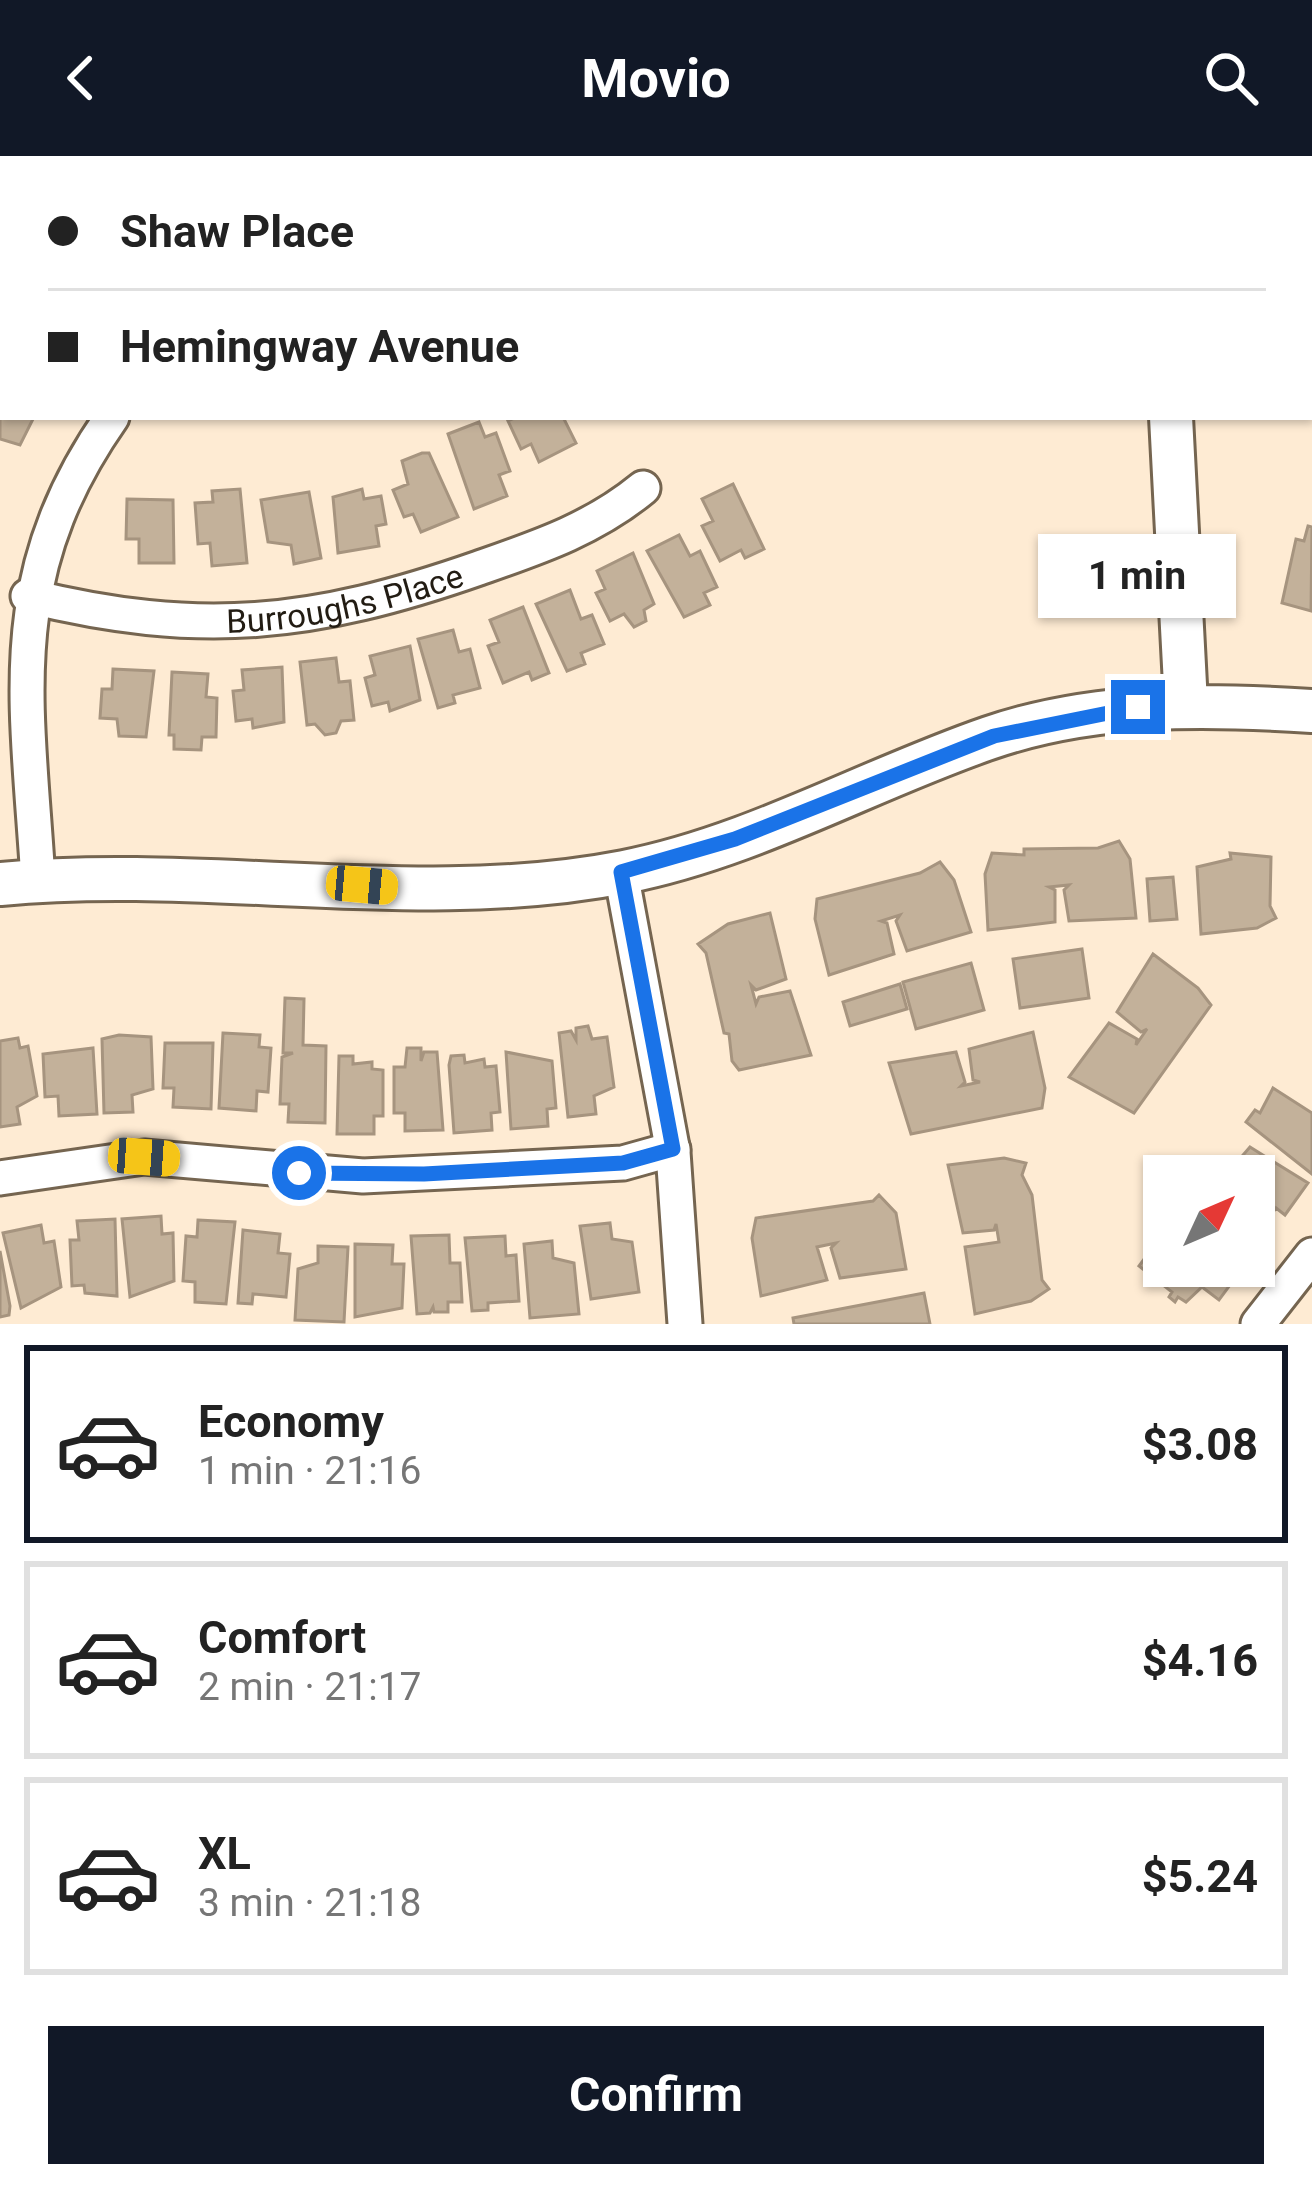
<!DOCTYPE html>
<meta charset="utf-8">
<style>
:root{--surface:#fff;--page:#f6f6f6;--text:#222;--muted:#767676;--line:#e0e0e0;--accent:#111827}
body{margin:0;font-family:Roboto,sans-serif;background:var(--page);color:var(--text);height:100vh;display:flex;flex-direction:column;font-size:45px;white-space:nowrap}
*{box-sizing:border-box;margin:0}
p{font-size:39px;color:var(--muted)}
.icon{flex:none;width:66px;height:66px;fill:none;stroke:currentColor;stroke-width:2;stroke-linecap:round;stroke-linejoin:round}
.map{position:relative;height:1168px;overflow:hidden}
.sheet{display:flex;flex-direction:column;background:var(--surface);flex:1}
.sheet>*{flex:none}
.top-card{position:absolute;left:0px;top:0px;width:1314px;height:264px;box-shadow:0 3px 9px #0004;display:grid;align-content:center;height:264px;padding:0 48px;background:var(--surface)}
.needle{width:78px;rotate:46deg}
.fabs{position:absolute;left:1143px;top:999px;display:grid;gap:24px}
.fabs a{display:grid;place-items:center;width:132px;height:132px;border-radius:0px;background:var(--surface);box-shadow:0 3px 9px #0004;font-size:60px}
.end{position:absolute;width:54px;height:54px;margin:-27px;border:15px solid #1a73e8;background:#fff;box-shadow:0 0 0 6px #fff}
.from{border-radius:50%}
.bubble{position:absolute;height:84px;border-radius:0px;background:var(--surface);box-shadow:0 3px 9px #0004;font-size:39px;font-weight:700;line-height:84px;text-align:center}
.car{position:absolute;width:36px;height:72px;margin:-36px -18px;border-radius:15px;box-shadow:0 0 9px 3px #0007;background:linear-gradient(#f5c518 24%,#345 0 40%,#f5c518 0 76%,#345 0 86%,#f5c518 0)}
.top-card b{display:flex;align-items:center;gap:42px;height:114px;font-size:45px}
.top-card b+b{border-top:3px solid var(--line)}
.top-card i{width:30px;height:30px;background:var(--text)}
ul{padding:21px 0 0;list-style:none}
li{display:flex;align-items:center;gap:36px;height:198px;margin:0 24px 18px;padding:0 24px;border:6px solid var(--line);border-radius:0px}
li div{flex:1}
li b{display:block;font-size:45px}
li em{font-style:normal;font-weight:700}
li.selected{border-color:var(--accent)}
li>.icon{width:108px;height:108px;stroke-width:1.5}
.action{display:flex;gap:24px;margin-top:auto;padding:24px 48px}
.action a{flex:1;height:138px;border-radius:0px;background:var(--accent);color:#fff;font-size:48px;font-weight:700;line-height:138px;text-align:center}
header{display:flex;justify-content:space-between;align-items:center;height:156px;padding:0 48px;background:var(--accent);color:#fff;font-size:54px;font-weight:700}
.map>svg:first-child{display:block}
</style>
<header><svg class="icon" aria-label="back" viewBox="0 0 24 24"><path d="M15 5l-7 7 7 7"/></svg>Movio<svg class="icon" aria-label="search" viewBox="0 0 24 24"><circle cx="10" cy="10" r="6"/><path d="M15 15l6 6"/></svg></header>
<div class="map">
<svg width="1312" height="1168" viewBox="0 0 1312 1168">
<rect width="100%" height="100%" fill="#feebd3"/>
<path fill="#c3b19a" stroke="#a6947f" stroke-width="3" d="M0,237L3,261H34L20,289L0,283Z
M517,261H563L576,287L539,306L531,288L521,293L508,265Z
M479,266L485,281L496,277L510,315L499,319L507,340L474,353L448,278Z
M422,297H429L458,361L421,376L413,358L404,361L393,334L408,328L402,305Z
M733,328L764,393L745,402L741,394L720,405L702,370L713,365L702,343Z
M240,333L247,407L212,410L210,387L198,388L195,347L213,346L212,335Z
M362,333L364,343L381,340L386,368L376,370L379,390L338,397L333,341Z
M309,336L321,402L294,408L291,389L268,386L261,344Z
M127,343L173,344L174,407H139V383H126Z
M1308,370L1312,371L1311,455L1282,447L1296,383L1304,385Z
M679,379L690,400L700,395L717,431L704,437L710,449L684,461L647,395Z
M633,397L654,448L644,454L646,465L634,471L624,458L610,465L596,437L605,433L597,415Z
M570,434L581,463L592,459L604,488L581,497L585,508L567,515L536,448Z
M523,451L549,517L532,524L529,516L503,527L488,490L499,486L490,464Z
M453,474L459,496L470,493L480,532L453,539L455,547L438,552L418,483Z
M410,490L420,544L390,555L388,546L372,550L365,522L375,519L370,500Z
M336,502L339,526L350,525L354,564L341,565L336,577L325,579L315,568L307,569L300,506Z
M282,511L284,566L253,572L252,563L236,565L233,535L244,534L242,514Z
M113,513L154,515L146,581L119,580L117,563L100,562L102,533H112Z
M172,516L208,518L206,541L217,542L216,581H202L201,594L174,593V579H169Z
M1119,685L1130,703L1136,762L1069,765L1064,734L1069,729L1049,731L1055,734V766L988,774L985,718L992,697L1024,699V693L1098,692Z
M1230,697L1271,701L1270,750L1276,762L1257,772L1201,778L1197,711L1231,703Z
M940,706L954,724L971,776L907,795L896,765L900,759L881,765L887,767L894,798L829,819L815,763L817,743L920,717Z
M1173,721L1177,763L1150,765L1147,723Z
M770,757L786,823L756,834L751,829L756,848L759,841L790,835L811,899L739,914L732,905L729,878L724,877L706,797L698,788L728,768Z
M1082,793L1089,842L1020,852L1013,803Z
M1153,798L1198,832L1211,849L1134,957L1069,921L1109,867L1137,883L1136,889L1147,873L1141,876L1117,856Z
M971,807L984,854L916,873L903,826Z
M900,828L907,853L850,870L843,846Z
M285,842L304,843L303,889L326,890L325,967L288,966L289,948H280L282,901L293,897H283Z
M588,870L592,883L607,881L614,931L594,940L596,958L568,961L559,877L571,875L576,884V872Z
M1033,876L1045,932L1042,952L911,978L889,907L956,896L965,926L961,930L980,926L973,924L969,893Z
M223,877L260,879L259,891L271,892L268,936L257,935L256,955L219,952Z
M119,879L151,881L153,933L132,939L133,956L104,957L102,883Z
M18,882L20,892L28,890L37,940L17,951L20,968L0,971V885Z
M165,887H213L211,953L173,951L174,932H163Z
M93,892L97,958L59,960L58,940L45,941L43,898Z
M407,892H421V905L424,896H437L443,974L405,975V957H394V911H405Z
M506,896L552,905L556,952L547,953L548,970L511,973Z
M464,899L465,907L484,903L485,911L496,910L500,956L491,957L492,974L454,977L449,909L451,900Z
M339,900H353V908L372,906V913L383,914V960H374V978H337Z
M1273,932L1312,957V1018L1246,966L1255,954L1260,957Z
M1250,991L1308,1027L1285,1059L1276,1052L1269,1062L1254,1051V1020H1225Z
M1004,1002L1026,1007L1022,1019L1032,1039L1042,1124L1049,1133L1031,1145L975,1158L965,1091L999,1086L996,1068L994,1074L963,1077L948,1009Z
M879,1039L896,1057L906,1113L840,1122L831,1092L836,1087L817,1091L827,1124L761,1140L752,1082L756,1062L873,1045Z
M161,1060L162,1078L173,1077L174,1125L130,1141L122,1063Z
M115,1063L117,1140L85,1137L84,1129L72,1130L70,1084H79L77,1065Z
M198,1064L235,1066L226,1148L195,1146V1126L183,1125L186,1080L197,1081Z
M610,1067L612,1083L632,1086L639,1136L591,1143L580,1070Z
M41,1069L44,1087L54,1085L61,1131L21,1152L3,1077Z
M243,1074L280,1078L278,1097L290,1098L286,1141L253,1138L252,1148L238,1147Z
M1164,1076V1110H1219L1236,1121L1219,1144L1202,1131L1186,1146L1178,1141L1175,1146L1169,1141L1172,1136L1139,1110Z
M449,1079L450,1107H460L462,1146H448V1156H434L433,1151L430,1157L417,1158L411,1080Z
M505,1080L506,1100L516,1099L519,1145L488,1147V1154L472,1155L465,1082Z
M552,1085L553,1102L574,1107L579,1158L530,1162L524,1088Z
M355,1088L393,1089L392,1108H404L402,1152L355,1161Z
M318,1090L348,1091L344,1166L295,1164L298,1113L318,1107Z
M0,1095L10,1150L9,1159L0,1161Z
M924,1137L930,1168H794L793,1162Z"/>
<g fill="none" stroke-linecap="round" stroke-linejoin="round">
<defs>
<g id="minor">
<path d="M233,0L235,3"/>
<path d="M436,3L442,0"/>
<path id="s1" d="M28,440C200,482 313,470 479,412C539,391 593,373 643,332"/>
<path d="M621,717L673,996L685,1168"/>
<path d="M38,724C27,543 0,421 112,261"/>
<path d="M0,1022L144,1001L363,1020L623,1007L673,993"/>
<path d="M1258,1168L1312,1099"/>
</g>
<path id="major" d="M1183,3V0
M1171,261L1186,548
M0,728C207,708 419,756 624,716C752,691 867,624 989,582C1094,546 1204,548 1312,555"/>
</defs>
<use href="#minor" stroke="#756550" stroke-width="39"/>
<use href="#major" stroke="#756550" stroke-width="48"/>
<use href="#minor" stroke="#fff" stroke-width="33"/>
<use href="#major" stroke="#fff" stroke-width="42"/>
</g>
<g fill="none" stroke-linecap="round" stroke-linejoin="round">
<path stroke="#1a73e8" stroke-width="15" d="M299,1017L424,1018L623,1007L673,993L621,716L735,683L994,580L1138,551"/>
</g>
<g text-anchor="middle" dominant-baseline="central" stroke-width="10" stroke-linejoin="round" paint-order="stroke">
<g font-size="33" fill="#221c13" stroke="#fff">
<text stroke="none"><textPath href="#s1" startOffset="321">Burroughs Place</textPath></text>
</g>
</g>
</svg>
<div class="fabs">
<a><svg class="needle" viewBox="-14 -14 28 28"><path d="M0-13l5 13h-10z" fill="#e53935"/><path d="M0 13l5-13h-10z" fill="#767676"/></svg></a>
</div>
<i class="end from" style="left:299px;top:1017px"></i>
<i class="end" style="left:1138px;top:551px"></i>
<div class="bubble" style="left:1038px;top:378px;width:198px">1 min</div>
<i class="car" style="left:362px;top:729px;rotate:95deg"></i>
<i class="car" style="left:144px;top:1001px;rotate:94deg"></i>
<div class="top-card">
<b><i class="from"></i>Shaw Place</b>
<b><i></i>Hemingway Avenue</b>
</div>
</div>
<section class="sheet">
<ul>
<li class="selected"><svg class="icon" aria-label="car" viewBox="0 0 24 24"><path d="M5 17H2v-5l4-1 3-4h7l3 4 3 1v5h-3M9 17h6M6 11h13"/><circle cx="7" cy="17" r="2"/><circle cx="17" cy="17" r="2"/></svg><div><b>Economy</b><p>1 min · 21:16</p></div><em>$3.08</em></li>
<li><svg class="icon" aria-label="car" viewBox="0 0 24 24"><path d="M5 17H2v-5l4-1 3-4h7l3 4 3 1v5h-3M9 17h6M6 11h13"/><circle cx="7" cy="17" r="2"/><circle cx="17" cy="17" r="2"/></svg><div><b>Comfort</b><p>2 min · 21:17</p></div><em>$4.16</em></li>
<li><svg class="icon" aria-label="car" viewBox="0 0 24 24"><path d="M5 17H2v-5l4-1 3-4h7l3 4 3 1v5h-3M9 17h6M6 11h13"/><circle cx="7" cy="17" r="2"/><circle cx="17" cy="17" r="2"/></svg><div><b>XL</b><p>3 min · 21:18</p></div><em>$5.24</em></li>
</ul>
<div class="action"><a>Confirm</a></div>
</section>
